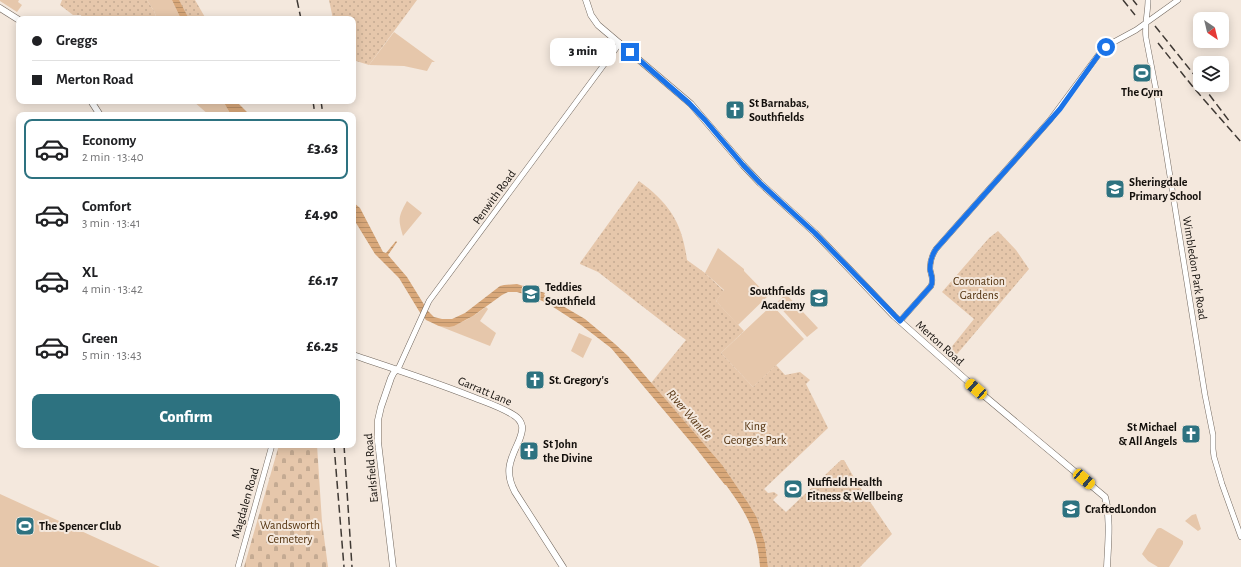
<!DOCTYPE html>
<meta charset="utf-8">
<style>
:root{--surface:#fff;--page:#f6f6f6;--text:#202124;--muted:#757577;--line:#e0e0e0;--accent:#2d7280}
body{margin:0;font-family:"Alegreya Sans",sans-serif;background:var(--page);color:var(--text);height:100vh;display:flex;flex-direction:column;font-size:15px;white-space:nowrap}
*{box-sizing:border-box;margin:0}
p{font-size:13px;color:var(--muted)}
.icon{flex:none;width:22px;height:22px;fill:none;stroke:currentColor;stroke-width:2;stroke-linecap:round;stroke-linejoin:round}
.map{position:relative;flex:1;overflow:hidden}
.side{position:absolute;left:16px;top:112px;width:340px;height:336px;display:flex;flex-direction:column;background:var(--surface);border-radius:8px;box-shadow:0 2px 10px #0003}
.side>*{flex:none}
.hud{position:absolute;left:16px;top:16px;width:340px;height:88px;border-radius:8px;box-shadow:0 2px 10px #0003;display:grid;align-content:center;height:88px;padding:0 16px;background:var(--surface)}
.needle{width:26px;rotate:145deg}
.buttons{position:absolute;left:1193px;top:12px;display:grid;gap:8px}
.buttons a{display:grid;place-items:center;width:36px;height:36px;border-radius:8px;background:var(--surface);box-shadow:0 2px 10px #0003;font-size:20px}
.end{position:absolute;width:18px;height:18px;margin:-9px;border:5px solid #1a73e8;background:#fff;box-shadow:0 0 0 2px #fff}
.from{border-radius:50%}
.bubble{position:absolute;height:28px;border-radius:8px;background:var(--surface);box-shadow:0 2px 10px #0003;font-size:13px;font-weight:800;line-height:28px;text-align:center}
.car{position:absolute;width:12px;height:24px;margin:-12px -6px;border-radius:5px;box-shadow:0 0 3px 1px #0007;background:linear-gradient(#f5c518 24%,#345 0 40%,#f5c518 0 76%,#345 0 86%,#f5c518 0)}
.hud b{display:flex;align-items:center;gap:14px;height:38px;font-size:15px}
.hud b+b{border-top:1px solid var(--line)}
.hud i{width:10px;height:10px;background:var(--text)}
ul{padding:7px 0 0;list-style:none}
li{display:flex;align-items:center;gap:12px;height:60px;margin:0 8px 6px;padding:0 8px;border:2px solid transparent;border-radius:8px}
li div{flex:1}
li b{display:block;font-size:15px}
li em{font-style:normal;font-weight:800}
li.on{border-color:var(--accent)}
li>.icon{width:36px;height:36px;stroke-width:1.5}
.button{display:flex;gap:8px;margin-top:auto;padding:8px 16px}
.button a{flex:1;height:46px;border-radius:8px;background:var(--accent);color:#fff;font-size:16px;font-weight:800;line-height:46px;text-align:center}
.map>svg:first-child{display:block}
</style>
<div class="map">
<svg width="1241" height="567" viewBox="0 0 1241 567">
<defs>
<pattern id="cemetery-stones" width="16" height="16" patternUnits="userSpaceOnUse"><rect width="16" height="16" fill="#e6c7ab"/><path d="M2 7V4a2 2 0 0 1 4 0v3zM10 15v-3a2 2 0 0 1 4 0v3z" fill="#c4aa92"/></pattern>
<pattern id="park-dots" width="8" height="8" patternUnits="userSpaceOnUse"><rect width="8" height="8" fill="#e6c7ab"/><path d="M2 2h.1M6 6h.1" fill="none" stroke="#c4aa92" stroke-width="1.8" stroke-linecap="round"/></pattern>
<pattern id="water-rules" width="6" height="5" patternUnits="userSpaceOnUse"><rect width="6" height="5" fill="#d8a779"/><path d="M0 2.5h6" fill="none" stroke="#b88f67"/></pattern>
</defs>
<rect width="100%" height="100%" fill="#f4e8dd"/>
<path fill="#e6c7ab" d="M0,0H19L18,2L22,5L17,12L0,1Z
M147,0H172L181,19H157L154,11Z
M394,32L435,62H432L427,71L404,66L369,65Z
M193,101H223L231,115H209Z
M407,201L422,213L403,236C398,219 398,217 407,201Z
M718,248L744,269V271L768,296L738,325L716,301L724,290L705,273Z
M786,294L818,328L807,337L776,303Z
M772,305L804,339L753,387L721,353Z
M486,307L488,309L480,321L496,333L490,346L434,324C454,330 471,318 486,307Z
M579,333L592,339L583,358L571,351Z
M0,494L160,567H0Z
M1196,514L1201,529L1198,531L1185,521L1192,515Z
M1159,528H1161L1183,541V544L1169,567H1158L1148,561L1142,554L1157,529Z"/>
<path fill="url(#cemetery-stones)" d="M279,445H317L322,522L328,567H244Z"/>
<path fill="url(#park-dots)" d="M62,0H147L154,11L157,19H82L81,15H73L60,5Z
M172,0H195L206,19H181Z
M329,0H417L369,65L353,60V19H333Z
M639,181C669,203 682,222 687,260L705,273L724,291L716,301L744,331L721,353L753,387L776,365L785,375L800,372L810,380L806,384L828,428L764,489L768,493L774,492L778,495L773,500L786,512L841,460H844L856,481L892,534L860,567H768L765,543L757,518L689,427L651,383L686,340L598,272L580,264V263Z
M998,231L1016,250L1029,269L952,360L945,355L974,319L942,292L989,238Z"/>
<path fill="url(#water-rules)" d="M172,0H179L189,19H181Z
M223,101H236L250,115H231Z
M353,202L360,208L383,252L386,253L396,241L397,242L388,255L407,277L428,311L434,317L442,319H452L465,313L500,286L504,285L517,284L545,293L544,295L585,319L615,344L628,356L667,401L722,465L748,503L757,518L765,543L768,567H760C758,532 745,511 726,485H725L695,447L611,348L581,325L547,303L533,297L517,292H508L502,295L473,316L454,326L449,327L439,326L426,320L419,311L399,278L375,254L353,218Z"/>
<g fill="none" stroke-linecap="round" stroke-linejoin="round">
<defs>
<path id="minor" d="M1148,0C1148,13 1144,26 1146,38L1157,95L1205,395L1213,435V449L1214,457L1222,484L1241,537
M900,321L931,286C934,279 931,275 930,269C930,262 932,255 936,249L1050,120L1102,50L1112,43L1136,30L1178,0
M397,370L399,367L429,301L620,43
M238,567L272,445"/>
<path id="major" d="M586,0L591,15L598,25L691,104L743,165L760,183L815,233L894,316L982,394L1105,497C1111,519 1108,544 1107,567
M0,8L19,20
M91,101L100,115
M353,355C392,368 432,381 470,396C485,402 502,407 515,416C518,418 521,422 522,426C523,432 520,438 518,443C509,462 505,473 515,492L563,567
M393,567L378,442V420L381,407L391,378L394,372L397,370"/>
</defs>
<use href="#minor" stroke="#72685f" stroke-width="6"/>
<use href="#major" stroke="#72685f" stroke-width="7"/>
<use href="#minor" stroke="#fff" stroke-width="5"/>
<use href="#major" stroke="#fff" stroke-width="6"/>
<path stroke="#3f3934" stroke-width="1.5" stroke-dasharray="8 4" stroke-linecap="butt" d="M297,0L301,19
M1123,0L1135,15
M1133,0L1137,5
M1155,26L1200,82
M1158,43L1193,87L1241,142
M1202,85L1230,122
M313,101L315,115
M321,101L323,115
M334,445L344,567
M344,445L352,567"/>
</g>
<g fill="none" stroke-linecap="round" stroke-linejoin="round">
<path stroke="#1a73e8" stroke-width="5" d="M630,52L689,103L705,120L743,165L760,183L815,233L900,321L931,286C934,279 931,275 930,269C930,262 932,255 936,249L1060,109L1102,50L1106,47"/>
</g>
<defs>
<symbol id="stadium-square" viewBox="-11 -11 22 22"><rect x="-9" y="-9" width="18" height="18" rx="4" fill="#2d7280" stroke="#f4e8dd"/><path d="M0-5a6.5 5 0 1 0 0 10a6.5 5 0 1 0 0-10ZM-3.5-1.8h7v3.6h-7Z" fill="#fff"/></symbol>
<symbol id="church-square" viewBox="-11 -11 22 22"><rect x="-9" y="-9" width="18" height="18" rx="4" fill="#2d7280" stroke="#f4e8dd"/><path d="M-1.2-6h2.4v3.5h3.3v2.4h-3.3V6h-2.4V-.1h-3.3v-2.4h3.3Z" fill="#fff"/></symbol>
<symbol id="school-square" viewBox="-11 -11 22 22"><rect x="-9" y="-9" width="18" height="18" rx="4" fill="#2d7280" stroke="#f4e8dd"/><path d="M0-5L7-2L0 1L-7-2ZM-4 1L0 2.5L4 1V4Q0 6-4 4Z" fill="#fff"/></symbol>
</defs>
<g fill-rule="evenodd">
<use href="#stadium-square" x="1131" y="62" width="22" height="22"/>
<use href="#church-square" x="724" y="99" width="22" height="22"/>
<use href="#school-square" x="1104" y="178" width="22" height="22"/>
<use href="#school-square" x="520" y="283" width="22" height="22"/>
<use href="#school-square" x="808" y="287" width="22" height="22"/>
<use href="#church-square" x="524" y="369" width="22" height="22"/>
<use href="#church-square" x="1180" y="423" width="22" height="22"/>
<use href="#church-square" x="518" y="440" width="22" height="22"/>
<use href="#stadium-square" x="782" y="478" width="22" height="22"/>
<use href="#school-square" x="1060" y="498" width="22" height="22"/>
<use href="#stadium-square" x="14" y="515" width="22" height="22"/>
</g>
<g text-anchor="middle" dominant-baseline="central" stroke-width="4" stroke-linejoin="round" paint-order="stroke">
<g font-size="12" font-weight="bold" fill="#130f0b" stroke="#f4e8dd" text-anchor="start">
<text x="1142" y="92" text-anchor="middle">The Gym</text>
<text x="749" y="103">St Barnabas,<tspan x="749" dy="14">Southfields</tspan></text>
<text x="1129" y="182">Sheringdale<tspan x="1129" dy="14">Primary School</tspan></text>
<text x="545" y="287">Teddies<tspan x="545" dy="14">Southfield</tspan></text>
<text x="805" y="291" text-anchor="end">Southfields<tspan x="805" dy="14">Academy</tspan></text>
<text x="549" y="380">St. Gregory's</text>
<text x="1177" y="427" text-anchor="end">St Michael<tspan x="1177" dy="14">&amp; All Angels</tspan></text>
<text x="543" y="444">St John<tspan x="543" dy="14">the Divine</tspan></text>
<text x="807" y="482">Nuffield Health<tspan x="807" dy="14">Fitness &amp; Wellbeing</tspan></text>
<text x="1085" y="509">CraftedLondon</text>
<text x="39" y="526">The Spencer Club</text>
</g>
<g font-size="12" fill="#130f0b" stroke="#f4e8dd">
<text transform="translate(494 197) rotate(-54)">Penwith Road</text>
<text transform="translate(1195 268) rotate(81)">Wimbledon Park Road</text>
<text transform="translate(940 343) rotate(42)">Merton Road</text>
<text transform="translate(485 391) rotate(23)">Garratt Lane</text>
<text transform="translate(371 468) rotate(-95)">Earlsfield Road</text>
<text transform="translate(245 503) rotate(-74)">Magdalen Road</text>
</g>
<g font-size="12" fill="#502f0b" stroke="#f4e8dd">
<text x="979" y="281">Coronation<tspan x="979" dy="14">Gardens</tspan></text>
<text x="755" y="426">King<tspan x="755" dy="14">George's Park</tspan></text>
<text x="290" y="525">Wandsworth<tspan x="290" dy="14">Cemetery</tspan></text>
</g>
<g font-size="13" font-style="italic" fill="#553411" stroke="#f4e8dd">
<text transform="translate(689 415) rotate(49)">River Wandle</text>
</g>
</g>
</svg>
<div class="buttons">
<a><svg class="needle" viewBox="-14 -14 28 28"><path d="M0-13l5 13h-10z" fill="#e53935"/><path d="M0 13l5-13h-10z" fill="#757577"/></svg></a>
<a><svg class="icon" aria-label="layers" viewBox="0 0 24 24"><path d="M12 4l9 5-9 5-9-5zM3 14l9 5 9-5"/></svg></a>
</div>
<i class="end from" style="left:1106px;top:47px"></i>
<i class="end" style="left:630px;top:52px"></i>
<div class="bubble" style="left:550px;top:38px;width:66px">3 min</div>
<i class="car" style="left:976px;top:389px;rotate:311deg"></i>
<i class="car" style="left:1084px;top:479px;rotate:130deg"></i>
<div class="hud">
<b><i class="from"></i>Greggs</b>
<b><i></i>Merton Road</b>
</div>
<section class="side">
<ul>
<li class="on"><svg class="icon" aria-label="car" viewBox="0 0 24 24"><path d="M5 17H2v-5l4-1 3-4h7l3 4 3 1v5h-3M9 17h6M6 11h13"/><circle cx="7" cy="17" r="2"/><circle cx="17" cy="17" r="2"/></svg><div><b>Economy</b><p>2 min · 13:40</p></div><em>£3.63</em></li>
<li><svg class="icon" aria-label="car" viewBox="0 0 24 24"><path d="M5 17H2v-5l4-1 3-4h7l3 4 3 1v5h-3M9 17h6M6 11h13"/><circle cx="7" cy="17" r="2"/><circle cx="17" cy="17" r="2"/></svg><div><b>Comfort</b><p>3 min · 13:41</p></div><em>£4.90</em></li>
<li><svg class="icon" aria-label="car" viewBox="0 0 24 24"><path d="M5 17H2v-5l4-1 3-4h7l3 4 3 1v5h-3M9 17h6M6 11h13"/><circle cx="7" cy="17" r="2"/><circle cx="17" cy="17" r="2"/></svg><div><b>XL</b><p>4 min · 13:42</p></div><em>£6.17</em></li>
<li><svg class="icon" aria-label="car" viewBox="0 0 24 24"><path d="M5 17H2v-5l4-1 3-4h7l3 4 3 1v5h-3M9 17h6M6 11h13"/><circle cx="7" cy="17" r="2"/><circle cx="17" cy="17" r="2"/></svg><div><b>Green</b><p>5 min · 13:43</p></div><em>£6.25</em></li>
</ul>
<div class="button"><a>Confirm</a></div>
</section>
</div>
